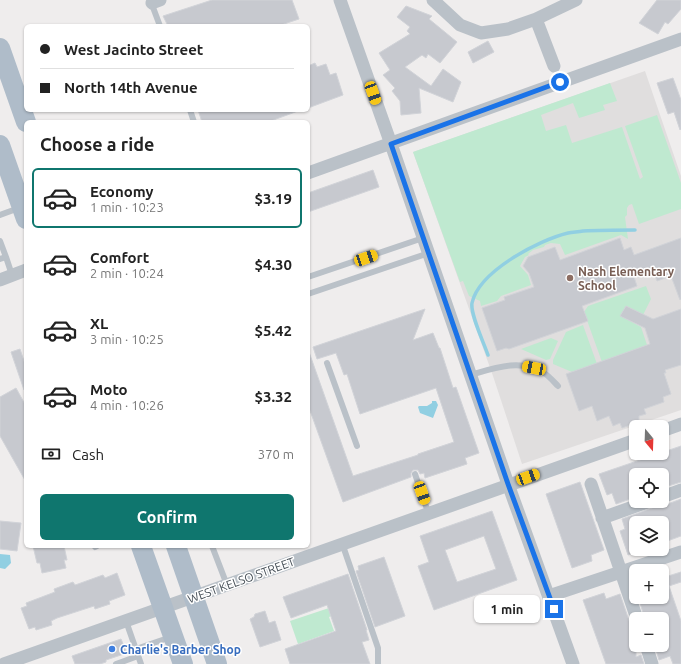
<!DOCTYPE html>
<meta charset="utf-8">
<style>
:root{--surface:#fff;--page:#f2f2f2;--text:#222;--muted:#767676;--line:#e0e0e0;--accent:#0f766e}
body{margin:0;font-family:Ubuntu,sans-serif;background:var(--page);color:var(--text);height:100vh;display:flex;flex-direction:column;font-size:15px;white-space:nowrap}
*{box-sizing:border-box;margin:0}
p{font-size:13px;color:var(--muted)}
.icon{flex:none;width:22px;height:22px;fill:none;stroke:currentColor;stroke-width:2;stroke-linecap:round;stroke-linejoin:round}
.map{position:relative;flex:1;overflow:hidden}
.panel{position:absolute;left:24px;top:120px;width:286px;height:428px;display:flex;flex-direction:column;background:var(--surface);border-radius:6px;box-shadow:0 1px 3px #0004}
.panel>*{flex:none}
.hud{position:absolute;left:24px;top:24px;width:286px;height:88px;border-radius:6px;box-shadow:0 1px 3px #0004;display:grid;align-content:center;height:88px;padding:0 16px;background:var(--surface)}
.needle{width:26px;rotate:161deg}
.fabs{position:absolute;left:629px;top:420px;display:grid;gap:8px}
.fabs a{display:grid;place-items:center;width:40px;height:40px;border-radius:6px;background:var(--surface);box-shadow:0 1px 3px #0004;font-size:20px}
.end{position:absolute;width:18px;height:18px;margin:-9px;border:5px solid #1a73e8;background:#fff;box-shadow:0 0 0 2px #fff}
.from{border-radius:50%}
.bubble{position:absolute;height:28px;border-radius:6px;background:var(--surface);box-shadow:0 1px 3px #0004;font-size:13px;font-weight:600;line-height:28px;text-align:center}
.car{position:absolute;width:12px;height:24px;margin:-12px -6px;border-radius:5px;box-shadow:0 0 3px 1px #0007;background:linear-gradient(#f5c518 24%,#345 0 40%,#f5c518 0 76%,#345 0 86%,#f5c518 0)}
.hud b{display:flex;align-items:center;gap:14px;height:38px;font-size:15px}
.hud b+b{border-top:1px solid var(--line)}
.hud i{width:10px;height:10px;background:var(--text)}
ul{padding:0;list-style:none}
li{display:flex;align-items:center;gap:12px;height:60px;margin:0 8px 6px;padding:0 8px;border:2px solid transparent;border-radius:6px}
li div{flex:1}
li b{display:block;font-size:15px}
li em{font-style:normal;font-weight:600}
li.on{border-color:var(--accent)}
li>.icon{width:36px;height:36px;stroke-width:1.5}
h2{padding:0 16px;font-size:18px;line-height:48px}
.pay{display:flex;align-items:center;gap:10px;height:44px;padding:0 16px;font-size:15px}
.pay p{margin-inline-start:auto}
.action{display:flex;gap:8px;margin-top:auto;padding:8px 16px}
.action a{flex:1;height:46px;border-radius:6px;background:var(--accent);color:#fff;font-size:16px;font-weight:600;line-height:46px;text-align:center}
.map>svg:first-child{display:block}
</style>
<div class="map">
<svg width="681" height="664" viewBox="0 0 681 664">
<rect width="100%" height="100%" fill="#efeded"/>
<path fill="#e0dede" d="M645,71L681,176V410L522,464L493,376L413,152Z"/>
<path fill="#bfe9d0" d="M610,83L617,101L603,105L605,110L579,118L573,103L541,115L546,131L566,125L572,143L622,127L640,179L643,177L625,126L657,115L681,183V209L639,224L632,204L629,205L627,208V215L625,217L628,239L621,235L565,255L560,244L551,243L545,245L544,247L533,250L528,254L529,255L525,257L520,266L528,275L531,285L501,296L497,301L481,306L480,301L469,296L463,281L460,282L413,152Z
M646,286L651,299L643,315L626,306L621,316L641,327L647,345L602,362L584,312L588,306Z
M583,325L597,364L572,372L553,364V360L566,332Z
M551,338L558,341L550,359L546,360L521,349Z
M356,599L358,606L329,617L334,631L298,644L290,621Z"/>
<path fill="#91cfe2" d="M432,401H436L438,405L433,418L420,413L418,407L419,406H427L432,403Z
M0,554L10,555L11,563L5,569L0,568Z"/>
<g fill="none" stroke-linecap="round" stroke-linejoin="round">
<path stroke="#91cfe2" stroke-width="3.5" d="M488,355C484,343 470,314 472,303C479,271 539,240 568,233C573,232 578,232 583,231C601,230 618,230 635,230"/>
</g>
<path fill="#c7c9cf" stroke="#d1d3d8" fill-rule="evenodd" d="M212,0H292L299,19L278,26H168L163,16Z
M657,0H681V9L668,24L665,22L658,34L639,23Z
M406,6L432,16L429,19L457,42L440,63L428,54L426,58L422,55L405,67L431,86L443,69L461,82L453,102L419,88L421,113L401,115L400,101L392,91L395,88L383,75L390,70L379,53L410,34L407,31L410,27L397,17Z
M488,41L494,52L473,63L468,52Z
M315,63L317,67L326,64L330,75L336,73L343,95L308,108V66Z
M673,78L681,100V129L680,130L674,112L668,114L657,83Z
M198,110H298V111L268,122H202Z
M373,170L379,187L308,212V193Z
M620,238L624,250L631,247L634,255L681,238V299L680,300L671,276L657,281L652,268L633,274L637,286L582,306L588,321L509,349L506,348L497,351L482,308L505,300L504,297L534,287L529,273L523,266L528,257L555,247L560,260Z
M626,306L653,319L681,309V365L665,370L666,373H664L671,394L663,397L664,402L644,409L646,414L639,416V422L622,428L620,423L613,426L609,416L597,421L592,406L579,411L566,374L650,344L645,328L620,316Z
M425,309L413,340L433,333L439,348H440L453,388L456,387L479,453L465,458L467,464L425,478L424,473L420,474L418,470H413L411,473V477L343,502L308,405V352H309L353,476L418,455V454L454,442L436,388L360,414L347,374L344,375L336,353L317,359L313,347Z
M20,349L26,367V390H24L11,352Z
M16,388L26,406V482L0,436V397Z
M681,446V482L662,488V475H636V497L616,504L612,493L607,495L599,474Z
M580,482L604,550L591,555L592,561L572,568L546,494Z
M681,499V536L662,543V523H636V552L628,555L620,531L625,529L622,519L660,505H665Z
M492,511L517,580L434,610L418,566L429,562L420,536ZM484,536L496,569L457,582L445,550Z
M0,521L21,523L17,551L0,549Z
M33,546H64L67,560H64L66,568L42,573L40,563H37Z
M384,557L405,616L375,627L356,571L359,570L358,566Z
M662,572H663L665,577L681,572V582L669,586L681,621V664H673L670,656L659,660L656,650L667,646L662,633V619H645L638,597H662Z
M117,573L125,595L109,601L110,604L95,609L94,606L57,618L51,621L52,625L36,630L35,627L29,629L21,608L27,606L26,603L55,592L54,589L73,582L75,585L78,584L103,575L105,578Z
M348,574L367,630H366L369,640L362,642L370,664H290L285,649L336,631L327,605L291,618L283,597Z
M604,593L606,599L620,594L636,641V657L641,655L644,664H606L583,600Z
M265,611L269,623L275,621L281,640L260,647L250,619L254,617L255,614Z
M121,639L127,653L106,660V662L100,664H75L72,656Z"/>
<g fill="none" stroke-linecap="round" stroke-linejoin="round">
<path stroke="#bac1c8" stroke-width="6" d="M151,2L160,26
M190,110L194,122
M0,215L19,208
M0,241L6,257L0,259
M6,257L12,275
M308,277L423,238
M308,294L429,253
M327,363L357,446
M470,375C494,368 521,358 544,373C549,376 554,382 558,386
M415,474L428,512
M342,543L378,648V664
M212,546L227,585
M95,547L97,546
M126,621L141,664
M136,649L171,637
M116,664L138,656"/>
<path stroke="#bac1c8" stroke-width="13" d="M340,0L391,144L508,484L573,664
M433,0L460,25L481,33L508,29L536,19L576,0
M152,3L160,0
M536,19L554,66
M308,173L681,39
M0,280L26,270
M662,431L681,424
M591,484L637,619
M662,497L681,490
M602,518L650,501
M549,596L681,552
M646,645L652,664
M4,664L636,440"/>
<path stroke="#afbcc9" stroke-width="20" d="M0,48L26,122
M0,145L26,219
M141,546L183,664
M176,546L217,664"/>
</g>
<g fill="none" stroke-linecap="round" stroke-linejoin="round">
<path stroke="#1a73e8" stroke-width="5" d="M554,609L508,484L391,144L560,82"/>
</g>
<circle fill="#8d6e63" stroke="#fff" stroke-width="1.5" cx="570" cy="278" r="4"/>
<circle fill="#3f7fe0" stroke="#fff" stroke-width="1.5" cx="112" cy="649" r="4"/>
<g text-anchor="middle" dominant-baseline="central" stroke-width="3" stroke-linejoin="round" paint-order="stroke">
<g font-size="12" font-weight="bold" fill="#785e54" stroke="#fff" text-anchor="start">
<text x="578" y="271">Nash Elementary<tspan x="578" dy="14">School</tspan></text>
</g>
<g font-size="12" fill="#475058" stroke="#fff">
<text transform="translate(241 580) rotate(-20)">WEST KELSO STREET</text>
</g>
<g font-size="12" font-weight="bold" fill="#366cbe" stroke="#fff" text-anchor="start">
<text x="120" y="649">Charlie's Barber Shop</text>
</g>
</g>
</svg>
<div class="fabs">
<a><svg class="needle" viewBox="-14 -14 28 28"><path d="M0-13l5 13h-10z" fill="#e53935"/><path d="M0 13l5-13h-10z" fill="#767676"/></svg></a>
<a><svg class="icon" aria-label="locate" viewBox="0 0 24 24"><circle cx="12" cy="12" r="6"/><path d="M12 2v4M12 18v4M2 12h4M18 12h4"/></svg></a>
<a><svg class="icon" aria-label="layers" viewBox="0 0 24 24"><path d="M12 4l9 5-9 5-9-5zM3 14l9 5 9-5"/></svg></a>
<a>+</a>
<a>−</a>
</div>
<i class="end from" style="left:560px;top:82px"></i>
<i class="end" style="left:554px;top:609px"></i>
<div class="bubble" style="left:474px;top:595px;width:66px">1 min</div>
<i class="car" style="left:373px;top:93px;rotate:160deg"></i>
<i class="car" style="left:366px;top:258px;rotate:71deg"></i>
<i class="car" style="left:534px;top:368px;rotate:281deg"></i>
<i class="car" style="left:528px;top:477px;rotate:70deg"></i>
<i class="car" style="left:422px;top:493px;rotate:160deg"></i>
<div class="hud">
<b><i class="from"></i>West Jacinto Street</b>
<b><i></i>North 14th Avenue</b>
</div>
<section class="panel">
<h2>Choose a ride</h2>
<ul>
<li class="on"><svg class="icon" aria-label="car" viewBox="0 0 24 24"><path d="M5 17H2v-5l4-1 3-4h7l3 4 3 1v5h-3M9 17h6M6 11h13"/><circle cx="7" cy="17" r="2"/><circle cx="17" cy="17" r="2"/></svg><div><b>Economy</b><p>1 min · 10:23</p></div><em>$3.19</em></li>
<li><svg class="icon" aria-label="car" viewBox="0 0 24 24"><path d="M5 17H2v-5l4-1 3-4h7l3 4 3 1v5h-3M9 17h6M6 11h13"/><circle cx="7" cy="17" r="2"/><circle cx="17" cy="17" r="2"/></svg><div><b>Comfort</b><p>2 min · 10:24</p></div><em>$4.30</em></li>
<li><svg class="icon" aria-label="car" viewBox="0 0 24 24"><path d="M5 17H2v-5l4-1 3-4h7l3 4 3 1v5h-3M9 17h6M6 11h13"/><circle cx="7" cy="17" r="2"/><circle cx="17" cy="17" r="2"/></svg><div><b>XL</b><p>3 min · 10:25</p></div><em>$5.42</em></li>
<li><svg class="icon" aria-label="car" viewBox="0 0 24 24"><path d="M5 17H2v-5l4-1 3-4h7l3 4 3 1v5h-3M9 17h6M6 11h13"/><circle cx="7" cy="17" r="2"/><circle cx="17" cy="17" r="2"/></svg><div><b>Moto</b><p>4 min · 10:26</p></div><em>$3.32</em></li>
</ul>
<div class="pay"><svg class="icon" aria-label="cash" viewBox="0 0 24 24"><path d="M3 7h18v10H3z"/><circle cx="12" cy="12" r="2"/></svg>Cash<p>370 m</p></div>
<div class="action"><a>Confirm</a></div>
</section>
</div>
